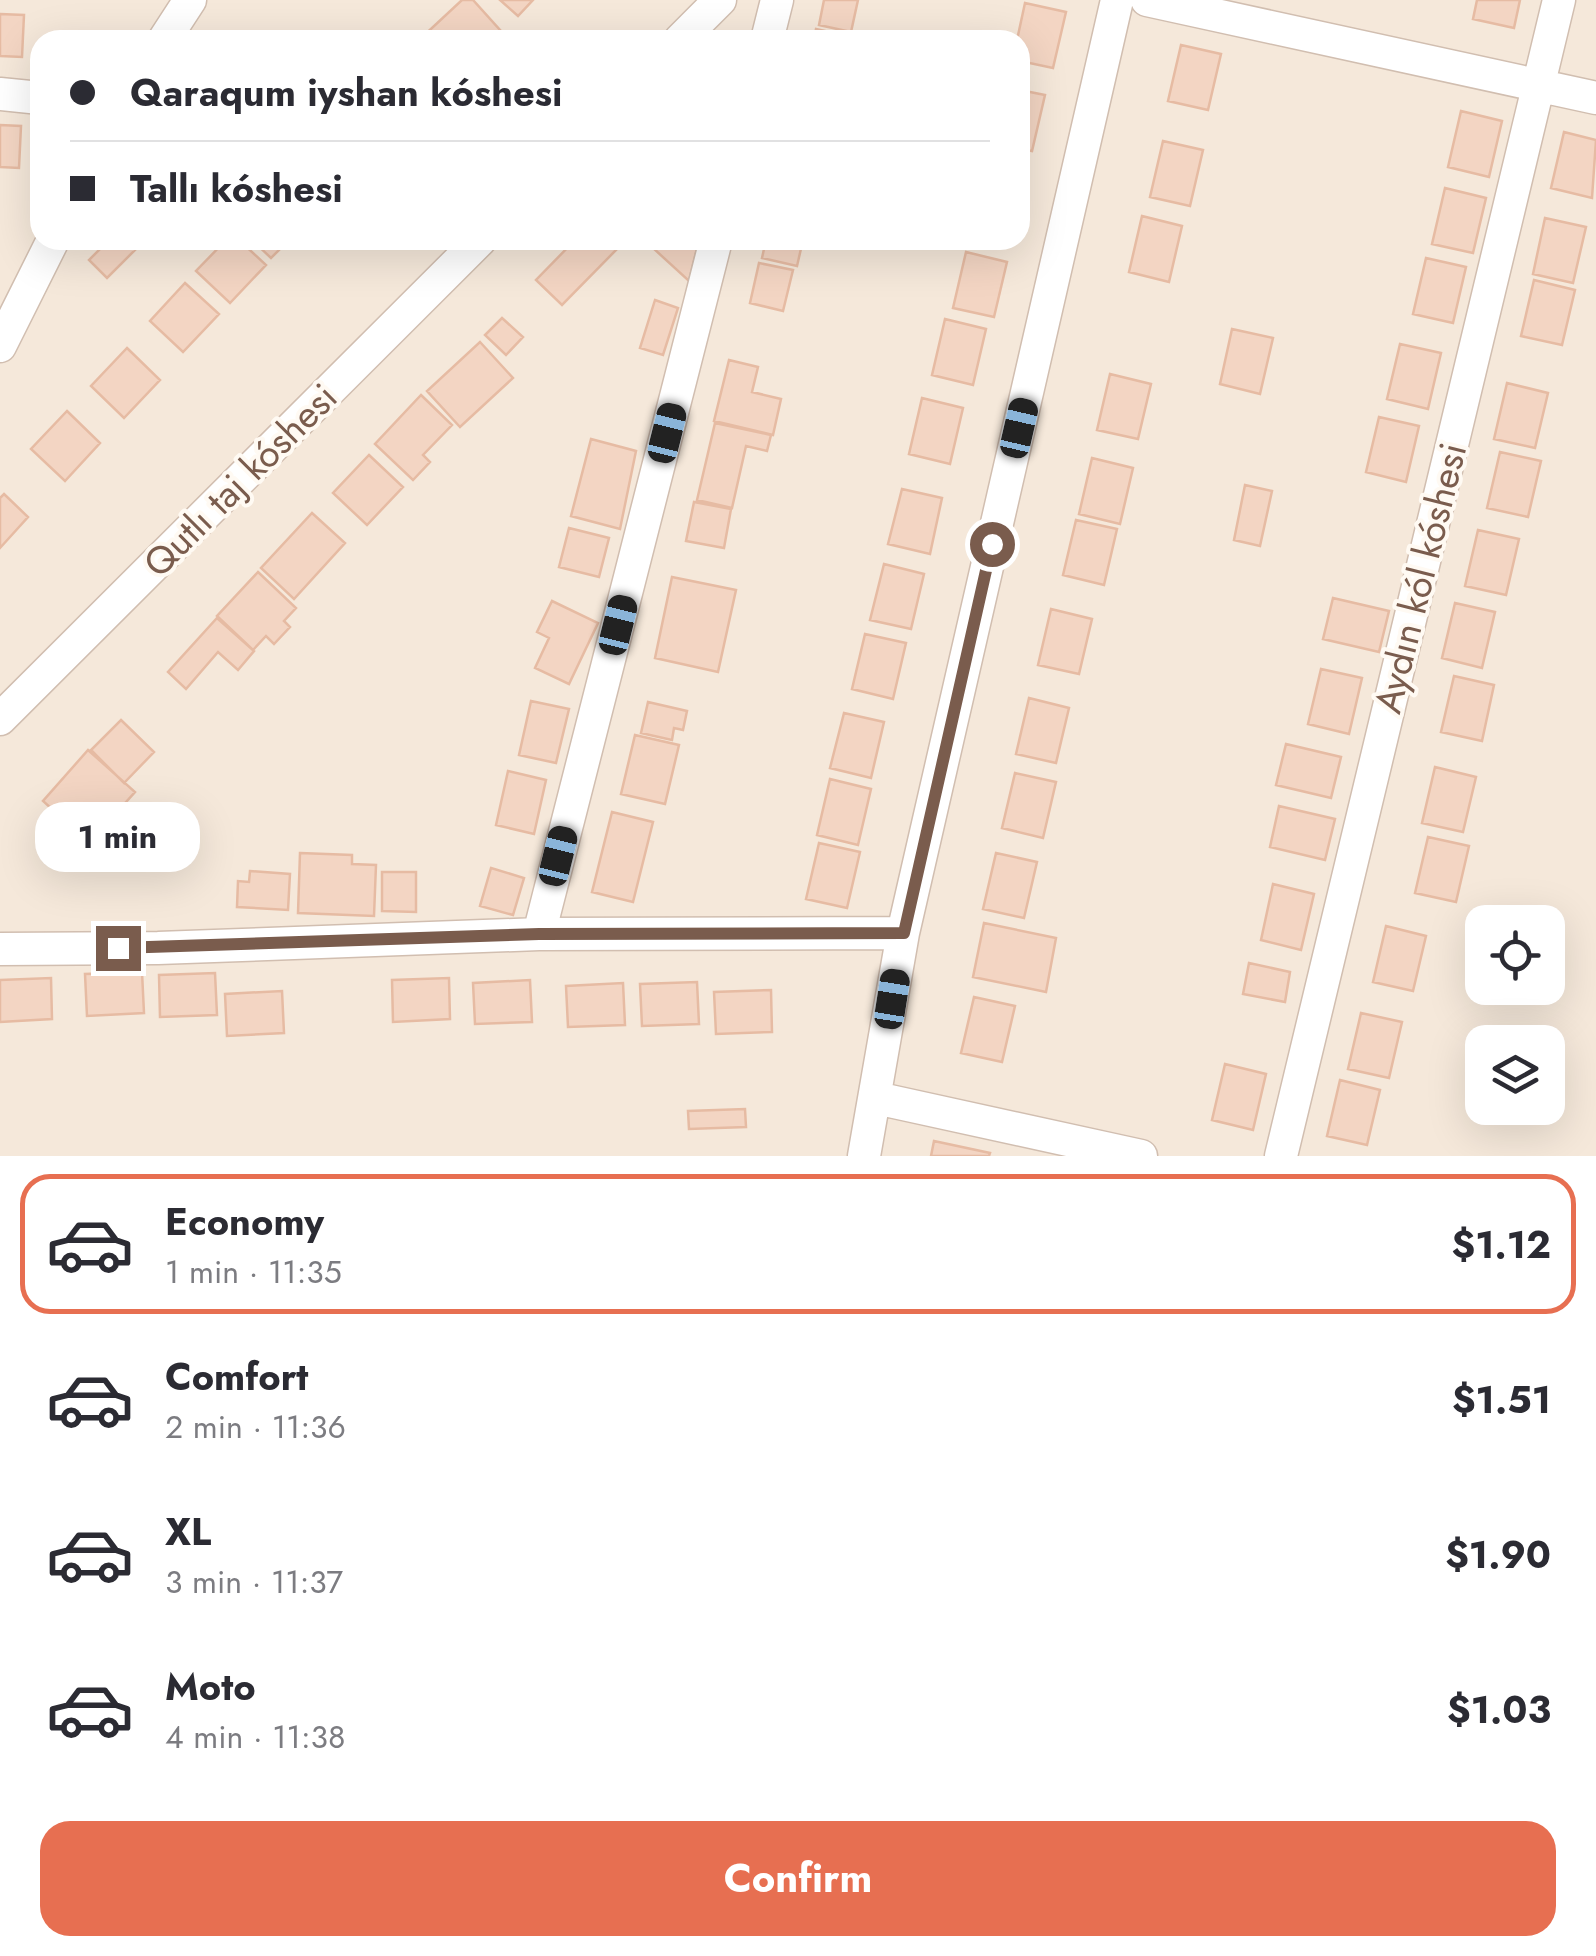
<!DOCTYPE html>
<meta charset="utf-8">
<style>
:root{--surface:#fff;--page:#f7f7f7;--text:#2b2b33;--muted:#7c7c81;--line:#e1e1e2;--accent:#e76f51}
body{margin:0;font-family:Jost,sans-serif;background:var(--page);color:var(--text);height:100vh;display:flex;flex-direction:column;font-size:38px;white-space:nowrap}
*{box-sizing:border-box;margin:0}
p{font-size:32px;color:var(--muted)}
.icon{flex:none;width:55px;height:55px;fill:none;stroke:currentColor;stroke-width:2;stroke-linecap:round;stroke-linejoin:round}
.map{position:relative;height:1156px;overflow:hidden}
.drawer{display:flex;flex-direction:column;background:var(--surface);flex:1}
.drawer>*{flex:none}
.banner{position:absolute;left:30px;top:30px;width:1000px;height:220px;border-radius:30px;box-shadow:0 10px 40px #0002;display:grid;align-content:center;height:220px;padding:0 40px;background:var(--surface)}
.fabs{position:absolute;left:1465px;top:905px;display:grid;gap:20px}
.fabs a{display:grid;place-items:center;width:100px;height:100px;border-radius:20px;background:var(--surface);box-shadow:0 10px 40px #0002;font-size:50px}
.end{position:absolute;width:45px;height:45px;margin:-22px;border:12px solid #7a5c4d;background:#fff;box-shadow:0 0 0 5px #fff}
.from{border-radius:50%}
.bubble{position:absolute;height:70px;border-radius:30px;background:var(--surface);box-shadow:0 10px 40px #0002;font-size:32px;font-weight:700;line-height:70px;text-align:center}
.car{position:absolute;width:30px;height:60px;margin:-30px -15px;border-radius:12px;box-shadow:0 0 8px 2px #0007;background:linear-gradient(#222 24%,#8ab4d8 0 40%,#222 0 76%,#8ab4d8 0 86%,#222 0)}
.banner b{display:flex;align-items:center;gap:35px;height:95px;font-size:38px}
.banner b+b{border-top:2px solid var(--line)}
.banner i{width:25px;height:25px;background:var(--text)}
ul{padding:18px 0 0;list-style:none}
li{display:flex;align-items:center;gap:30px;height:140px;margin:0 20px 15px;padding:0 20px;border:5px solid transparent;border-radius:30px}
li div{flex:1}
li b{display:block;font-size:38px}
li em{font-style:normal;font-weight:700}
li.selected{border-color:var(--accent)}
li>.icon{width:90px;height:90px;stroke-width:1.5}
.action{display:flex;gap:20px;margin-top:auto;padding:20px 40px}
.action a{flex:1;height:115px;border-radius:30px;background:var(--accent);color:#fff;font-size:40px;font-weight:700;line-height:115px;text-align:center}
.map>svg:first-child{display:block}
</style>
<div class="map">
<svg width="1596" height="1156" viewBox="0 0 1596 1156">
<rect width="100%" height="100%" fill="#fdf6ec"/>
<path fill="#f5e8da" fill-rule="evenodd" d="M0,0H1596V1156H0ZM40,40H1020V240H40ZM1482,922H1548V988H1482ZM1482,1042H1548V1108H1482Z"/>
<path fill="#f3d5c3" stroke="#e6bba3" stroke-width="2.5" d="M462,0H473L500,30L490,40H419Z
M500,0H533L518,16Z
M824,0H858L851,32L819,25Z
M1477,0H1520L1514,28L1473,19Z
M1025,3L1066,12L1053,68L1020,61L1017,40Z
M0,14L24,15L22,57L0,56Z
M816,29L857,38V40H814Z
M1181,45L1221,54L1208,110L1168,101Z
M1020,90L1045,95L1032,151L1020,149Z
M1461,111L1502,121L1489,177L1448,167Z
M0,125L21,126L19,168L0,167Z
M1564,132L1596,140L1592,198L1551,188Z
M1163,141L1203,150L1190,206L1150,197Z
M1445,188L1486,198L1473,253L1432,244Z
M1142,216L1182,226L1169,282L1129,272Z
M1545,218L1586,227L1573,283L1533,274Z
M109,240H125L135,250L107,278L89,260Z
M226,240H239L266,265L230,303L196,271Z
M252,240H289L271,258Z
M575,240H607L617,249L562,305L536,280Z
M660,240L698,244L689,281L653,248Z
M766,240H803L797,266L762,258Z
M966,252L1007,262L994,317L953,308Z
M1426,258L1466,267L1453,323L1413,314Z
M759,263L793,270L783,311L750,303Z
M1534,280L1575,290L1562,345L1521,336Z
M185,283L219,314L183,352L150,321Z
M655,300L678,308L663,355L640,348Z
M502,318L523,337L506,355L485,335Z
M945,319L986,329L973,385L932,375Z
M1232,329L1273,338L1260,394L1220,384Z
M480,342L513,378L460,427L427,391Z
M1400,344L1441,353L1428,409L1387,399Z
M127,348L160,380L124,418L91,386Z
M729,360L758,367L752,392L781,399L773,435L714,421Z
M1110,374L1151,384L1138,439L1097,430Z
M1507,383L1548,393L1535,448L1494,439Z
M421,395L452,425L423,455L430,462L413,480L375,444Z
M922,398L963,408L950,464L909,454Z
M67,411L100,443L65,481L31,449Z
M1379,417L1419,426L1406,482L1366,472Z
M715,423L771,435L767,451L746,446L732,508L697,500Z
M591,439L636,451L620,529L571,516Z
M1500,452L1541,461L1528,517L1487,508Z
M369,455L403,487L367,525L333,493Z
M1092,458L1133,468L1120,524L1079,514Z
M1245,485L1272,491L1260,546L1234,540Z
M902,489L942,498L930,554L888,544Z
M4,494L28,517L0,548V498Z
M694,502L731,509L724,548L686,541Z
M312,513L345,543L294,599L261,568Z
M1076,520L1117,529L1104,585L1063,575Z
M569,528L609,538L599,577L559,567Z
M1478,530L1519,539L1506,595L1465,586Z
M884,564L924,574L911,629L870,620Z
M258,572L296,608L284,621L290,627L274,644L266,636L253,650L217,616Z
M672,577L736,590L718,672L655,658Z
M1333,598L1389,611L1379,652L1323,639Z
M552,601L598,623L569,684L535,668L549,638L537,632Z
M1455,603L1495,612L1482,668L1442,658Z
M1051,609L1092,619L1079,674L1038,665Z
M217,618L254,651L238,670L218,652L186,689L168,672Z
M865,634L906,643L893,699L852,689Z
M1321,669L1362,678L1349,734L1308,724Z
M1454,676L1494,685L1482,741L1441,732Z
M1029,698L1069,708L1056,763L1016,754Z
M531,701L569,709L556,763L519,755Z
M648,702L687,711L683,730L674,728L672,740L641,733Z
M844,713L884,722L871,778L830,768Z
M121,720L154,752L124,783L91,750Z
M635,735L679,745L665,804L621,794Z
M1286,744L1341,757L1331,798L1276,785Z
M88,750L135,792L89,843L43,801Z
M1435,767L1476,777L1463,832L1422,823Z
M508,771L546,780L534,834L496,825Z
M1015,773L1056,782L1043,838L1002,828Z
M830,779L871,789L858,845L817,835Z
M1279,806L1335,819L1325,860L1270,847Z
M612,812L653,822L633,902L592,892Z
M1428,837L1469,846L1456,902L1415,893Z
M819,843L860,852L847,908L806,899Z
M300,853L352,855V864L376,865L374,916L298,913Z
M996,853L1037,862L1024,918L983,909Z
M491,868L524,878L513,915L480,906Z
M250,871L290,874L288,910L237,907L238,881L249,882Z
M382,872H416V912L382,911Z
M1273,884L1314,894L1301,950L1261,940Z
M984,923L1056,938L1046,992L973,977Z
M1386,926L1426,936L1413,991L1373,982Z
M1249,963L1290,972L1285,1002L1243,994Z
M142,972L144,1013L87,1016L85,974Z
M215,973L217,1015L160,1017L159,975Z
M51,978L52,1019L0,1022V980Z
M449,978L450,1019L393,1022L392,980Z
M530,980L532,1022L475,1024L473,983Z
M697,982L699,1024L642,1026L640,984Z
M623,983L625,1025L568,1027L566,986Z
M771,990L772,1032L716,1034L714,992Z
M282,991L284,1033L227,1036L225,994Z
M974,997L1015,1006L1002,1062L961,1053Z
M1361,1013L1402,1022L1389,1078L1348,1069Z
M1225,1064L1266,1074L1253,1130L1212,1120Z
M1340,1080L1380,1090L1367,1145L1327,1136Z
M745,1109L746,1127L689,1129L688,1111Z
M934,1141L990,1153L989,1156H931Z"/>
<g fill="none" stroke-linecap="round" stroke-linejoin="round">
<defs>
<path id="minor" d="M1147,0L1596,98
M164,40L190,0
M680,40L720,0
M767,40L777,0
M0,94L40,98
M0,346L53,240
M0,719L480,240
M539,934L716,240
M0,949L158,948L539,934L903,933
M876,1098L1141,1156
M864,1156L903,933L1117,0
M1281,1156L1559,0"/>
</defs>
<use href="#minor" stroke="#d1beb0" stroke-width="35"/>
<use href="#minor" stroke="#fff" stroke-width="32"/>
</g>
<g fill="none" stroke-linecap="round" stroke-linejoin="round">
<path stroke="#7a5c4d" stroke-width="12" d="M118,948L539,934L904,933L992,544"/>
</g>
<g text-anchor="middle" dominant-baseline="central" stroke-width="8" stroke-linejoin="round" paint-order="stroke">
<g font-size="38" fill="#7a5c4d" stroke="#fffaf3">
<text transform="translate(240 480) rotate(-45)">Qutlı taj kóshesi</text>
<text transform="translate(1420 578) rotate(-76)">Aydın kól kóshesi</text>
</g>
</g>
</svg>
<div class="fabs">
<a><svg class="icon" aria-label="locate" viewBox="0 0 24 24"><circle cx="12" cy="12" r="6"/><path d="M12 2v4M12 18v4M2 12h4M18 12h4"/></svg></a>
<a><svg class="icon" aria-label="layers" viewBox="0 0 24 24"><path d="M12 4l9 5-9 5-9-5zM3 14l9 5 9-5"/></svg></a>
</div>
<i class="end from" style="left:992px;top:544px"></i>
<i class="end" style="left:118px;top:948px"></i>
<div class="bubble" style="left:35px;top:802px;width:165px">1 min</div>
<i class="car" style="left:1019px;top:428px;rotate:13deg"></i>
<i class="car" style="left:667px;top:433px;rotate:14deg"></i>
<i class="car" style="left:618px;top:625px;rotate:14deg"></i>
<i class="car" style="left:558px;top:856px;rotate:14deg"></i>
<i class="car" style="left:892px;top:999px;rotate:9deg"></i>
<div class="banner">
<b><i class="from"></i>Qaraqum iyshan kóshesi</b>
<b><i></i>Tallı kóshesi</b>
</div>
</div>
<section class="drawer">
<ul>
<li class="selected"><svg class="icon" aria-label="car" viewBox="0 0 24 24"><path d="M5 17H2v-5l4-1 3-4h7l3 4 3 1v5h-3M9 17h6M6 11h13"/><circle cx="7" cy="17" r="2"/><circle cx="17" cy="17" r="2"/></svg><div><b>Economy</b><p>1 min · 11:35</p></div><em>$1.12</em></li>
<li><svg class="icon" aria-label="car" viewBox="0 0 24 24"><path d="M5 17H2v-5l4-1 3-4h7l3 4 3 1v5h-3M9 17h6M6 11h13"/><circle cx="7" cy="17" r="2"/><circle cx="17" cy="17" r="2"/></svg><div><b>Comfort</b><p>2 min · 11:36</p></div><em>$1.51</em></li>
<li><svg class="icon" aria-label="car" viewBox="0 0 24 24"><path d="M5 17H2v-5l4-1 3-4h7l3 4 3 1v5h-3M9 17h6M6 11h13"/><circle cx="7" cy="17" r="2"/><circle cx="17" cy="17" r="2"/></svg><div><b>XL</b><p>3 min · 11:37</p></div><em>$1.90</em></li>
<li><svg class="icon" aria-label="car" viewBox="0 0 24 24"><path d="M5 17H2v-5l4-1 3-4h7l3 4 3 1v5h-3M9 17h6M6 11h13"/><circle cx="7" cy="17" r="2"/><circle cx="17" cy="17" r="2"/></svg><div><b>Moto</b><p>4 min · 11:38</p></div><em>$1.03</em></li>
</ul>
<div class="action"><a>Confirm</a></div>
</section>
